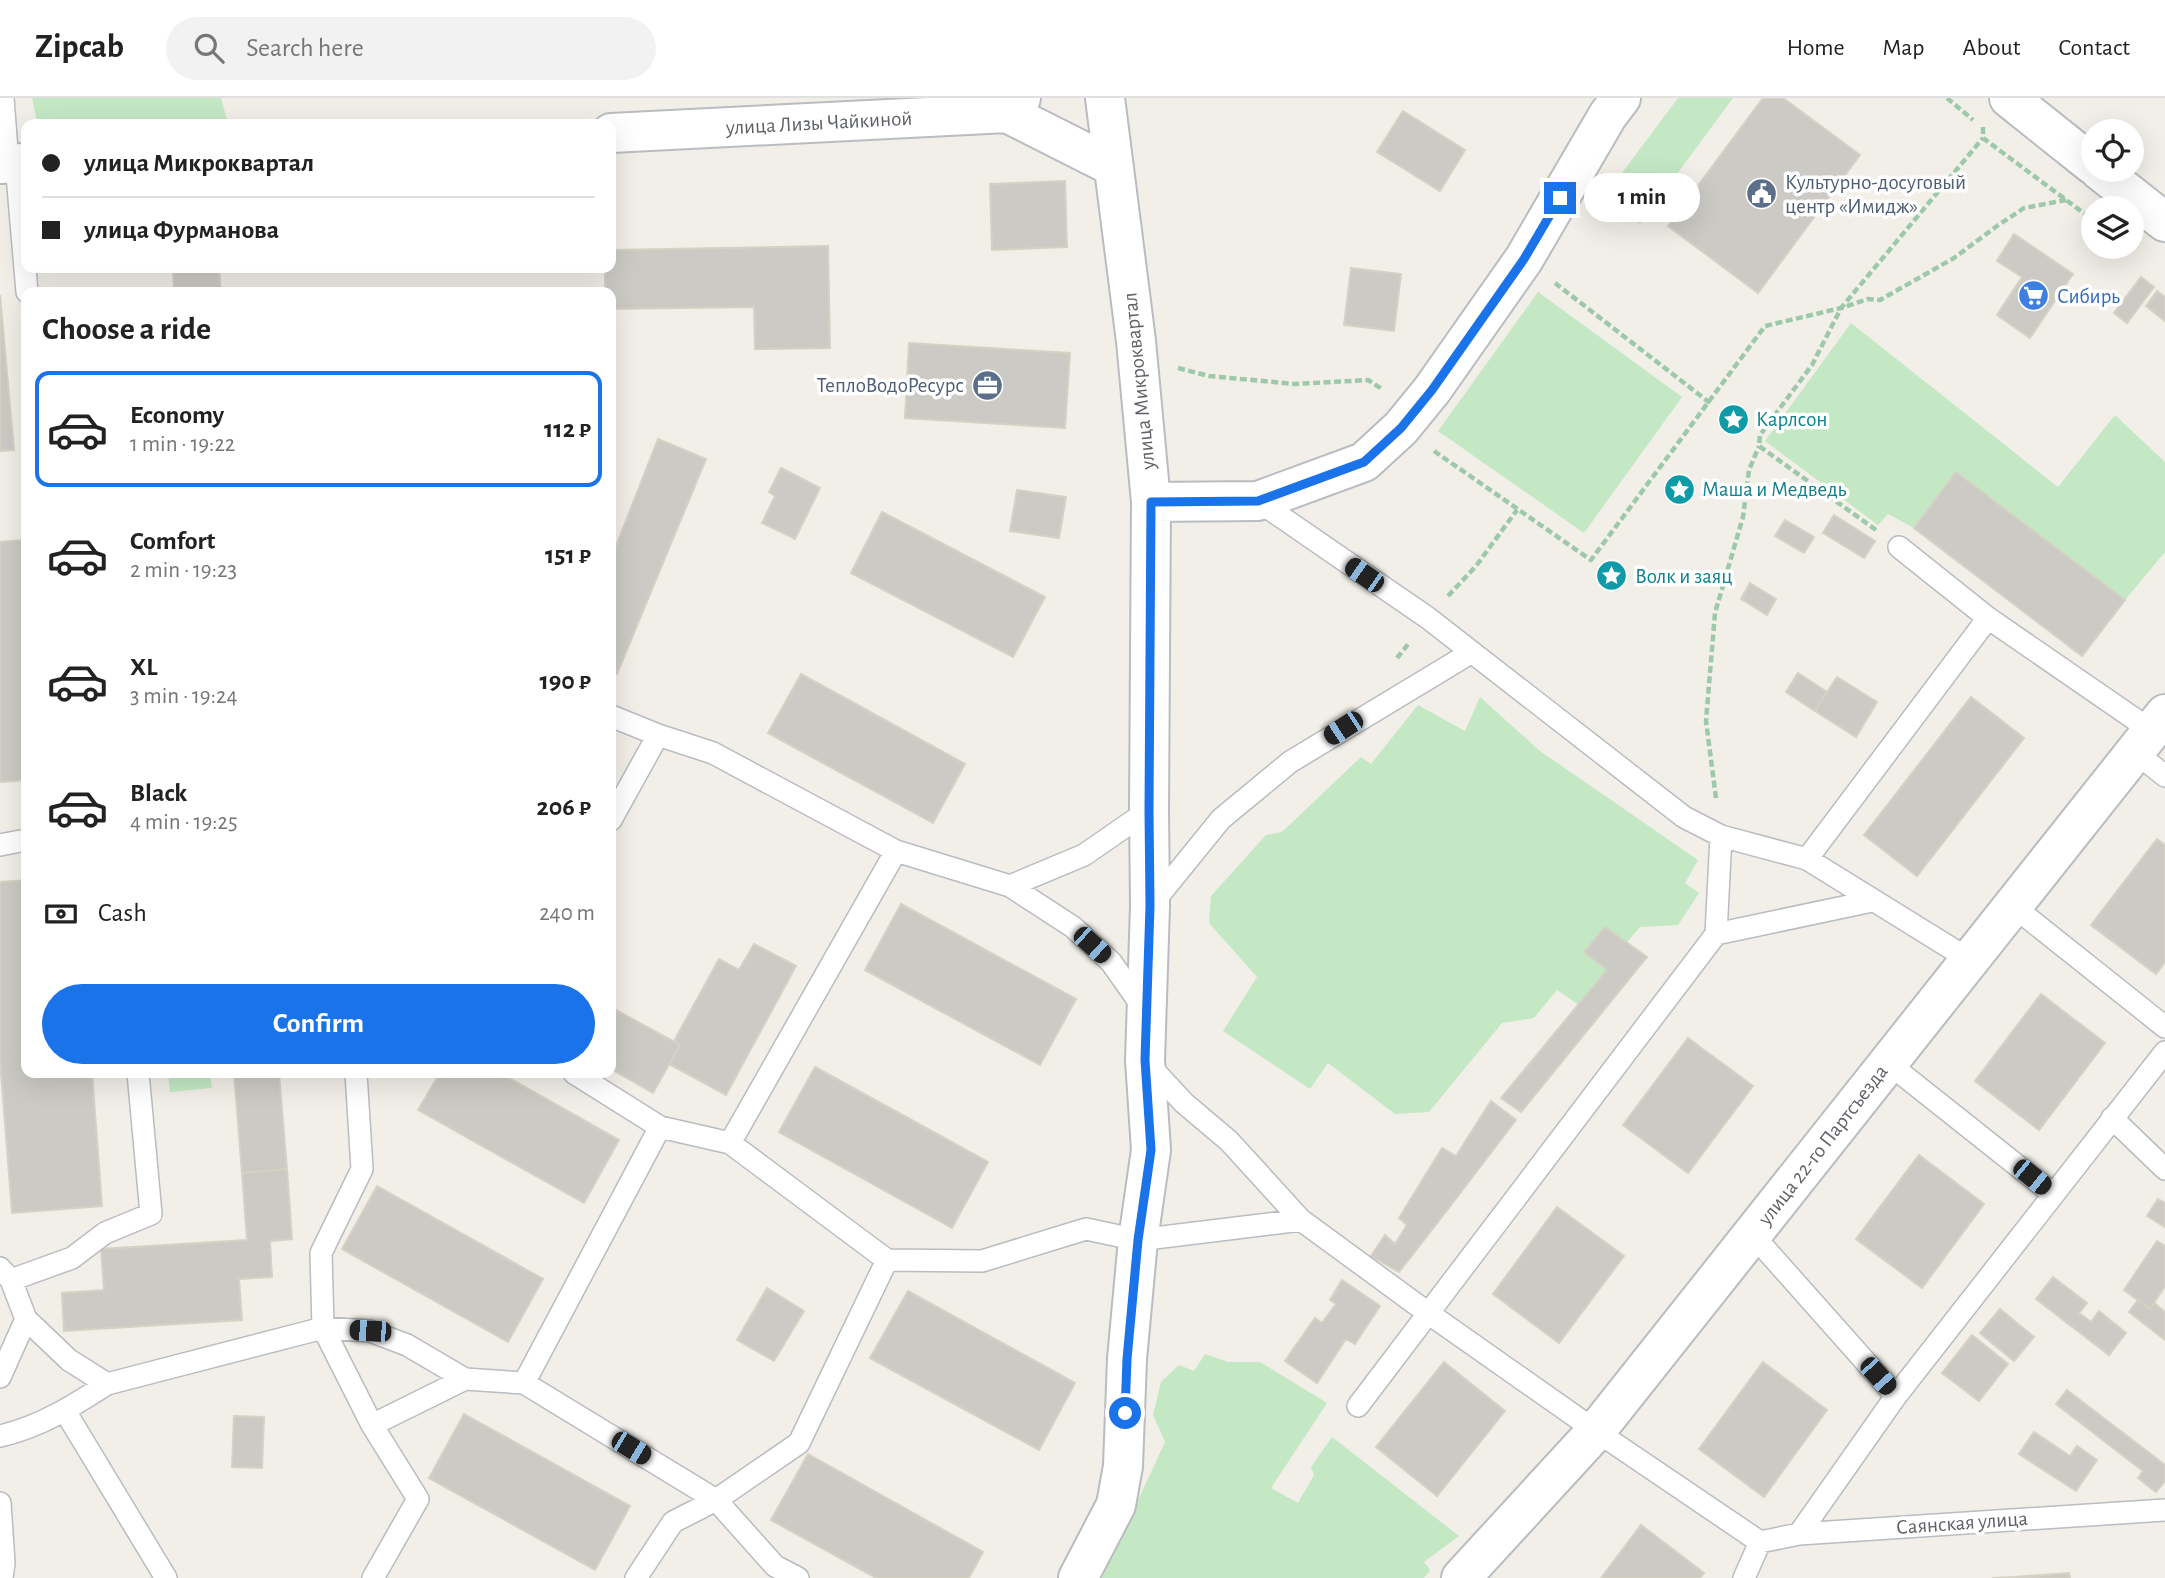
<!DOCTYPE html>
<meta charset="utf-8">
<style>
:root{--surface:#fff;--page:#f2f2f2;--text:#222;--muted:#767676;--line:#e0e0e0;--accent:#1a73e8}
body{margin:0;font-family:"Alegreya Sans",sans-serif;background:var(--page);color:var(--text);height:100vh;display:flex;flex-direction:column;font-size:26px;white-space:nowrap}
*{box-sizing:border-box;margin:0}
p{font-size:23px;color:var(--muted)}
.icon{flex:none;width:38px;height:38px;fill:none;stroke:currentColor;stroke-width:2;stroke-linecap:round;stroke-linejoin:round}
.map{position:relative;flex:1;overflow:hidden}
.sheet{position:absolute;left:21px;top:189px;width:595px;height:791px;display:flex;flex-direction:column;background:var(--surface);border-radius:14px;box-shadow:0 7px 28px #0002}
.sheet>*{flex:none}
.guide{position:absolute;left:21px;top:21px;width:595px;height:154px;border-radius:14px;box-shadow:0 7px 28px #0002;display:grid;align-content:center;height:154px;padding:0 21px;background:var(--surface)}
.fabs{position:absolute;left:2081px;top:21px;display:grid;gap:14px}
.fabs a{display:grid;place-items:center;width:63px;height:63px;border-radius:50%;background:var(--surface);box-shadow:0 7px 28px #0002;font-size:35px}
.end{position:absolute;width:32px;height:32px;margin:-16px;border:9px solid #1a73e8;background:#fff;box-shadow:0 0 0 4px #fff}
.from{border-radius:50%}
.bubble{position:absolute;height:49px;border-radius:24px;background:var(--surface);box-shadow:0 7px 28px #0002;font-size:23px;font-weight:700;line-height:49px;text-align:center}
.car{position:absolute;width:21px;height:42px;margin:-21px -10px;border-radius:9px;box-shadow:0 0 5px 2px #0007;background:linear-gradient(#222 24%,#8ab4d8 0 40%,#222 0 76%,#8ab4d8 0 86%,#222 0)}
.guide b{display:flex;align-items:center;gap:24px;height:66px;font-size:26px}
.guide b+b{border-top:2px solid var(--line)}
.guide i{width:18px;height:18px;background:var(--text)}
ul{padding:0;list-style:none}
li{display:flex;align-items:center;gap:21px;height:116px;margin:0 14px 10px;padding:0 7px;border:4px solid transparent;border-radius:14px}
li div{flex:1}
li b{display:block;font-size:26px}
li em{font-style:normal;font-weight:700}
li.selected{border-color:var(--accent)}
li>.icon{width:63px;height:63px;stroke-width:1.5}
h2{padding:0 21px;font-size:32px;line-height:84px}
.pay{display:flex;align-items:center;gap:18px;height:77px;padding:0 21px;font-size:26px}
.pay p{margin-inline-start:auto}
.cta{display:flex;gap:14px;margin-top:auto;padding:14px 21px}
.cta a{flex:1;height:80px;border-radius:42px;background:var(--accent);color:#fff;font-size:28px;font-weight:700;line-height:80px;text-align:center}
header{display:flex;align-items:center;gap:42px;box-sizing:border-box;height:98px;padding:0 35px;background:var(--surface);border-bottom:2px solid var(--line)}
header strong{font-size:33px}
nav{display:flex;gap:38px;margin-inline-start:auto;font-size:24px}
.search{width:490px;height:63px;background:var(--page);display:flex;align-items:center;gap:18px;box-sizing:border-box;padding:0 24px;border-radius:38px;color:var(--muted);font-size:26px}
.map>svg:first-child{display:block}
</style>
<header>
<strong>Zipcab</strong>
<div class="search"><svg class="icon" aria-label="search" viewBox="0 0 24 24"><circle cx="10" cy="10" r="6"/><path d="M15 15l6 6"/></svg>Search here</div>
<nav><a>Home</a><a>Map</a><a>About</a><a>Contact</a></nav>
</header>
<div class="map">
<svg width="2165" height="1480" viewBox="0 0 2165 1480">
<rect width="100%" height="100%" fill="#f1efe7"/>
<path fill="#c4e8c4" d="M32,0H221L228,26H46L37,23Z
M1678,0H1733L1640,126L1604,99Z
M1538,194L1682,299L1584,435L1438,333Z
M1851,225L2058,389L2115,317L2165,364V454L2125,502L1956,375L1914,430L1888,416L1878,427L1765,343Z
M1480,599L1540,653L1698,762L1685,785L1699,795L1678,827L1640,829L1627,844L1606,830L1585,854L1607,872L1579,907L1557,892L1534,920L1502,925L1429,1014L1395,1016L1328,965L1310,991L1223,933L1257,879L1209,825L1211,798L1266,737L1282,734L1361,659L1371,666L1418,607L1465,633Z
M168,975H210L212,990L170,994Z
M1205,1256L1228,1264H1260L1327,1305L1271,1390L1298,1405L1314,1377L1311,1369L1332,1339L1459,1438L1424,1464L1430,1472L1424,1480H1102L1165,1344L1153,1317L1161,1284L1179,1267L1194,1273Z"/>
<path fill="#cccac4" stroke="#d6d1c5" stroke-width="2" d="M1763,0H1783L1860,57L1758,195L1668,128Z
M1403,13L1465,52L1440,93L1377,54Z
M1065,83L1067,149L992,152L990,86Z
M2014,136L2073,176L2030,240L1997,217L2022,179L1997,163Z
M828,148L830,250L755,251L754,209L611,211V194H605V170H611V152Z
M173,170H219L221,194H174Z
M1351,170L1401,176L1394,233L1344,227Z
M2141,179L2154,189L2127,225L2114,215Z
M2157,193L2165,199V223L2146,208Z
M0,197L14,352L0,353Z
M909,245L1070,255L1065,330L905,320Z
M658,341L706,361L617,576L611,574V461Z
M781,370L820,390L795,441L762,425L775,398L769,394Z
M1956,374L2125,502L2082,558L1914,430Z
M1017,392L1066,399L1059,440L1010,433Z
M882,414L1045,499L1013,559L851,475Z
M1834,417L1875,443L1864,460L1823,435Z
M1785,422L1814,439L1804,455L1775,438Z
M22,442L26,494V682L0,684V444Z
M1750,485L1776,501L1767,517L1741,501Z
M1798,575L1827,594L1815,613L1786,594Z
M801,576L965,666L933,725L768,635Z
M1837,579L1877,604L1856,639L1815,613Z
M1971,599L2024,640L1917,778L1864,737Z
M2157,741L2165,747V864L2156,876L2091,827Z
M26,782V975H92L102,1108L12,1115L0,962V784Z
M901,806L1076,901L1040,967L865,872Z
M1605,829L1647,859L1521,1014L1501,1000L1607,872L1584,854Z
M754,846L796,868L726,997L669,966L680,947L674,943L719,861L739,872Z
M2041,896L2105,945L2039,1032L1975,983Z
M616,912L680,947L653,995L611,971V921Z
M1688,940L1753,988L1688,1075L1623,1027Z
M815,969L988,1064L952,1130L779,1034Z
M234,975H279L287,1071L242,1075Z
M440,975H500L619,1042L584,1105L418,1012Z
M1491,1003L1516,1022L1435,1128L1399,1174L1371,1158L1385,1137L1395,1146L1407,1127L1399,1120L1442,1050L1456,1058Z
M1919,1057L1984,1106L1922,1190L1856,1141Z
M287,1071L292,1141L270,1143L272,1179L239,1181L242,1222L64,1233L62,1195L104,1192L101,1151L247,1142L242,1075Z
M377,1088L543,1181L508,1244L342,1151Z
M2158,1101L2165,1105V1129L2147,1118Z
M1557,1109L1624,1158L1559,1245L1493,1196Z
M2157,1143L2165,1148V1188L2150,1211L2124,1192Z
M2053,1179L2087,1205L2079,1215L2091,1224L2099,1213L2126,1235L2109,1257L2036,1201Z
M1342,1182L1380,1208L1355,1246L1346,1241L1317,1285L1285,1263L1315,1220L1322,1225L1336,1206L1330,1202Z
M767,1190L804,1213L774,1263L737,1242Z
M908,1193L1075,1285L1039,1352L870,1260Z
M2138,1202L2150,1211L2154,1205L2165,1214V1242L2129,1214Z
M2000,1211L2034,1239L2014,1263L1980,1235Z
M1972,1237L2008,1266L1979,1303L1942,1275Z
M1444,1264L1505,1313L1437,1398L1376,1349Z
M1763,1264L1827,1312L1764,1399L1699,1351Z
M2067,1292L2165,1367V1383L2156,1394L2138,1380L2143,1373L2056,1306Z
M464,1316L630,1408L595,1472L429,1380Z
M234,1318L264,1319L262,1370L232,1369Z
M2034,1334L2070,1358L2077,1348L2097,1362L2076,1393L2019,1356Z
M808,1356L983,1454L969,1480H876L771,1422Z
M1641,1427L1704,1475L1700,1480H1601Z
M2069,1475L2070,1480H1992L2014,1479Z"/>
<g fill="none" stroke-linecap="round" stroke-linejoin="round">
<defs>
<path id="service" d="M3,0L8,66
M16,65L27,194
M1258,403L1428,520L1684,719L1721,738L1807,761L1970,862
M1899,449L1988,520L2152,633
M611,618L658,637L611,722
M658,637L713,655L896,753L1010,788L1073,829L1111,864L1144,911
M2135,654L2165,678
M0,747L26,742
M1807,761L1988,520
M1010,788L1084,757L1149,712
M1152,806L1221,721L1290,664L1472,554
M2013,808L2165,929
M1716,836L1872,803
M1146,964L1184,1005L1229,1043L1301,1122L1428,1215L1596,1333L1760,1444
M1888,965L2053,1096
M356,975L362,1071L321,1155L323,1230L372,1327L418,1401L373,1480
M2112,1020L2165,1071
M730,1045L896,753
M1752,1136L1896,1298
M887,1162L982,1163L1086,1131L1138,1142L1301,1122
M0,1170L11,1182L26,1221L69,1262L107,1286L323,1230L370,1233L407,1247L465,1281
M11,1182L72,1160L105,1135L151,1116L138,975
M0,1279L26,1221
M524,1285L660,1029L574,975
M1358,1308L1716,836L1721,738
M65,1313L166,1480
M372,1327L465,1281L524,1285L716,1402L775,1468L798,1480
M0,1338C40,1329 73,1308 107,1286
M0,1405L4,1465L2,1480
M1799,1436L1896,1298L2165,954
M1760,1444L1799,1436L2165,1412
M636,1480L673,1424L716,1402L799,1345L887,1162L730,1045L660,1029
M1744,1480L1760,1444"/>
<path id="minor" d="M2009,0L2093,67
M1007,15L1114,69
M611,35L1007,15L1021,0
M0,66L26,65
M2099,72L2165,124
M1151,404L1258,403L1364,364L1401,330L1432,292L1524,161L1608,17L1621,0
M1078,1480L1116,1407L1123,1368L1127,1261L1138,1142L1151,1052L1145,962L1150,808L1149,712L1151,404L1136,243L1105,0
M1461,1480L1596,1333L2165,616"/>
</defs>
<use href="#service" stroke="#b9bcc0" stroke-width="24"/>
<use href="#minor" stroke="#b9bcc0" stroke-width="42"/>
<path stroke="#9dc9aa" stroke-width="4.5" stroke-dasharray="7 3.5" stroke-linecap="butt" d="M1947,0L1973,22
M1983,29V40L2085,116
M1555,185L1710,305
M1178,270L1209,278L1295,286L1368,282L1382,291
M1434,353L1591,462L1765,228L1841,210L1868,201L1880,202L1954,160L1997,128L2024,110L2066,102
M1876,432L1759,348L1760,337L1812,267L1841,210L1983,40
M1448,498L1476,468L1517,412
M1397,560L1409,545
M1716,700L1706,623L1715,515L1743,419L1749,372L1759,348"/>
<use href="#service" stroke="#fff" stroke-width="21"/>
<use href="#minor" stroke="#fff" stroke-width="38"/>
</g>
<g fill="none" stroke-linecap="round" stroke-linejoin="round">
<path stroke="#1a73e8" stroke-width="9" d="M1125,1315L1127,1261L1138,1142L1151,1052L1145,962L1150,808L1149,712L1151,404L1258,403L1364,364L1401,330L1432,292L1524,161L1560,100"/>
</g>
<defs>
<symbol id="civic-disc" viewBox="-11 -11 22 22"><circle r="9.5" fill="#5c6f8a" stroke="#fff"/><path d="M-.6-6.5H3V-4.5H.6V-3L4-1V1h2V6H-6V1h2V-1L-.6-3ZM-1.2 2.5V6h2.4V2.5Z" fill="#fff"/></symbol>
<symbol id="supermarket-disc" viewBox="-11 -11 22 22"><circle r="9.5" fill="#3f7fe0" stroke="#fff"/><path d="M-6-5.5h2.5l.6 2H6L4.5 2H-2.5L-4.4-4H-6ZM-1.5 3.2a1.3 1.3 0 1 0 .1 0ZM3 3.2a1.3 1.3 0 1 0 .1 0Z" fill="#fff"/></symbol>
<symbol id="office-disc" viewBox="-11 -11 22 22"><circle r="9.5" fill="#5c6f8a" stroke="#fff"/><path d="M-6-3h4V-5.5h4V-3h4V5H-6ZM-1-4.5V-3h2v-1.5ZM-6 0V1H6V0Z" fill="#fff"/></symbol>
<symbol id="sight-disc" viewBox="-11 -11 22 22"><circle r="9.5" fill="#0f9aa8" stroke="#fff"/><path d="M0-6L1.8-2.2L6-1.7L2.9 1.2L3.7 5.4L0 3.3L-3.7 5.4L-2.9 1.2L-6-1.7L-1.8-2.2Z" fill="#fff"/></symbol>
</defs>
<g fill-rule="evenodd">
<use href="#civic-disc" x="1744" y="78" width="35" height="35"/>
<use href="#supermarket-disc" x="2016" y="180" width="35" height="35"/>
<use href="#office-disc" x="970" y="270" width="35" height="35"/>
<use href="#sight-disc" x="1716" y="304" width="35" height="35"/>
<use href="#sight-disc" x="1662" y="374" width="35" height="35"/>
<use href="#sight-disc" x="1594" y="460" width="35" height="35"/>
</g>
<g text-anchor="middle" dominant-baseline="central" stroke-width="7" stroke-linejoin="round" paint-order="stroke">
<g font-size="21" fill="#5e6267" stroke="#fff">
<text transform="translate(819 25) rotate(-3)">улица Лизы Чайкиной</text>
<text transform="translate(1139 283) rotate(-96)">улица Микроквартал</text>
<text transform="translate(1823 1047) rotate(-52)">улица 22-го Партсъезда</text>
<text transform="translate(1962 1425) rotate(-4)">Саянская улица</text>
</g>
<g font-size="21" fill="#4e5e75" stroke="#fff" text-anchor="start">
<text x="1785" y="84">Культурно-досуговый<tspan x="1785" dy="24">центр «Имидж»</tspan></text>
<text x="964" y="287" text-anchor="end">ТеплоВодоРесурс</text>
</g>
<g font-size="21" fill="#366cbe" stroke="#fff" text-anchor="start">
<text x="2057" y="198">Сибирь</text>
</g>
<g font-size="21" fill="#0d838f" stroke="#fff" text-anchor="start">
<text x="1756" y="321">Карлсон</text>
<text x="1702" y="391">Маша и Медведь</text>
<text x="1635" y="478">Волк и заяц</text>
</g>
</g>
</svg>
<div class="fabs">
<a><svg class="icon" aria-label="locate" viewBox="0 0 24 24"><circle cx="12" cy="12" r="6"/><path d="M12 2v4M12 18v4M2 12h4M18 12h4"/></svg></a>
<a><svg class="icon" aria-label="layers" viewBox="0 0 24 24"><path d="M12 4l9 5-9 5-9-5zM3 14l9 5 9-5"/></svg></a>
</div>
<i class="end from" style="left:1125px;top:1315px"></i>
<i class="end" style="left:1560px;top:100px"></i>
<div class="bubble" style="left:1584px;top:75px;width:116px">1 min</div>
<i class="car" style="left:1364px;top:477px;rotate:305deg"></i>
<i class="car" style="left:1343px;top:630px;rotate:237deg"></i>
<i class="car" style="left:1092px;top:847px;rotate:132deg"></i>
<i class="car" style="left:2032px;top:1079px;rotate:129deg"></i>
<i class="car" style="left:370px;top:1233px;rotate:273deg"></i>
<i class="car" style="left:1878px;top:1278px;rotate:138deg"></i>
<i class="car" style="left:631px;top:1350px;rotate:121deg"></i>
<div class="guide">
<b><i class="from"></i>улица Микроквартал</b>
<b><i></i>улица Фурманова</b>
</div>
<section class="sheet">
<h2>Choose a ride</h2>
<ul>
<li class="selected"><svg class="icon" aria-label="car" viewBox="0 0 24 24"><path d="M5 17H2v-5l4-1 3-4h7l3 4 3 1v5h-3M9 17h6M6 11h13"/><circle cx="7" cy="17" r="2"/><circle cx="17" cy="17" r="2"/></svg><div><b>Economy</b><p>1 min · 19:22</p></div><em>112 ₽</em></li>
<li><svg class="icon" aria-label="car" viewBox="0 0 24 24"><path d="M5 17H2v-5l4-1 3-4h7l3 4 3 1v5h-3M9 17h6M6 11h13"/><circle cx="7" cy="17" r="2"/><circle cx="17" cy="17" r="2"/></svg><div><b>Comfort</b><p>2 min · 19:23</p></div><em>151 ₽</em></li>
<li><svg class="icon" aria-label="car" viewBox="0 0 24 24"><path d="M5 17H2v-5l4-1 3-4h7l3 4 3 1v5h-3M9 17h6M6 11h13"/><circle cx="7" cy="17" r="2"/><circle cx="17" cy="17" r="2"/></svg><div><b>XL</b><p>3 min · 19:24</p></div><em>190 ₽</em></li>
<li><svg class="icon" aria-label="car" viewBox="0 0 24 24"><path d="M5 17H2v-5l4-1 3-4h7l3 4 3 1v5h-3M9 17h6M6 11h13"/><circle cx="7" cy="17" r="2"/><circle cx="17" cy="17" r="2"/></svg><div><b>Black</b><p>4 min · 19:25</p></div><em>206 ₽</em></li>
</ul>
<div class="pay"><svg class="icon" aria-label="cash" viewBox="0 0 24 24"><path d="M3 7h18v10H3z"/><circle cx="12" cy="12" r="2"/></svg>Cash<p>240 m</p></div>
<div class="cta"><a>Confirm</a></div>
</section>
</div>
